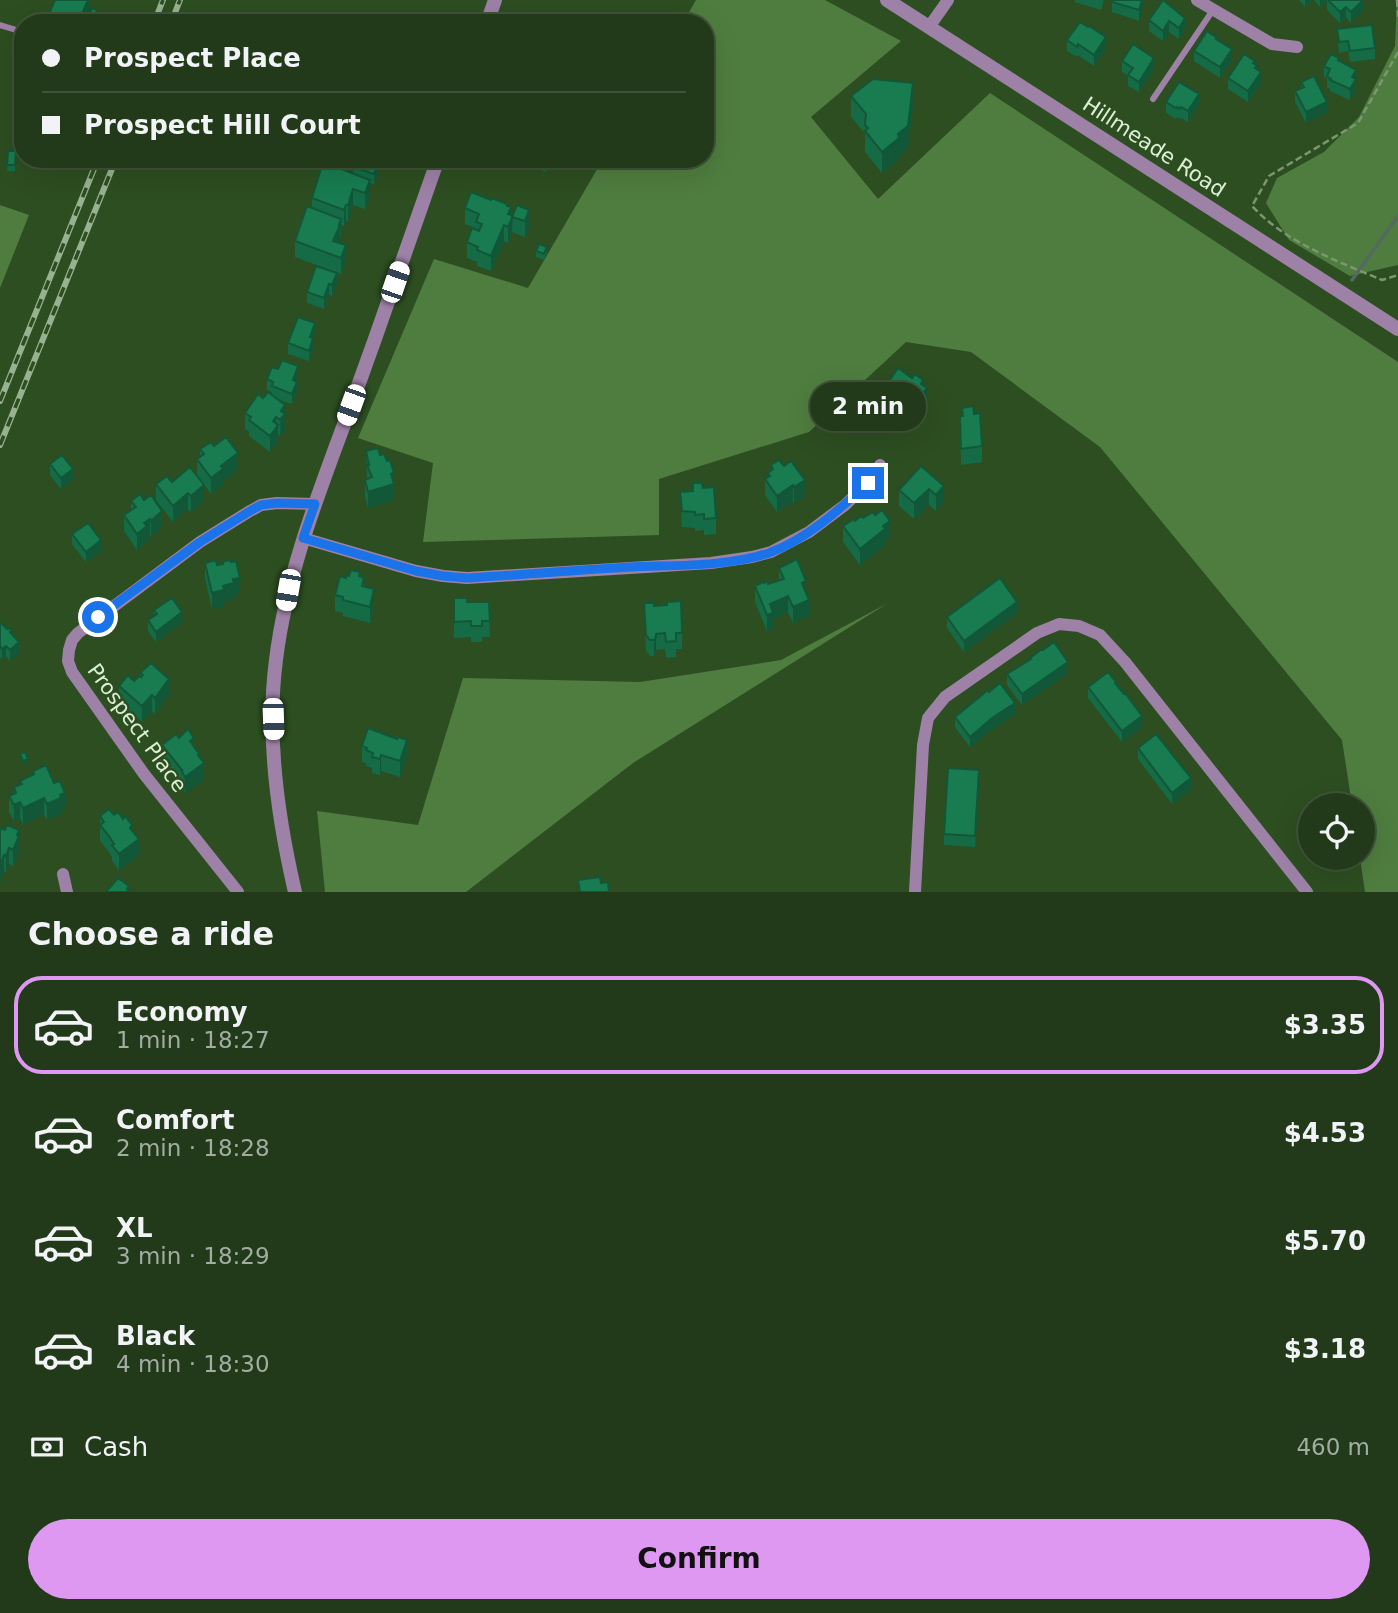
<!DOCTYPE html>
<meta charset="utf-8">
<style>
:root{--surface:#223a19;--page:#2e4526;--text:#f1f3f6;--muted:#a2ada2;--line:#3f5438;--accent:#de98f2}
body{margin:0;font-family:"DejaVu Sans",sans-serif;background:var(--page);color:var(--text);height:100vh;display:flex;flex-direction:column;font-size:26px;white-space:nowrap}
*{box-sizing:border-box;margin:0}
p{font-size:23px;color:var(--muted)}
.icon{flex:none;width:38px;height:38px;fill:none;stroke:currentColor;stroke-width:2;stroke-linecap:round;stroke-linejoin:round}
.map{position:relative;height:892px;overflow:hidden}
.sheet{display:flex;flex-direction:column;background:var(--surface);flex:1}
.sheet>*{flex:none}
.banner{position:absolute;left:14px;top:14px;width:700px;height:154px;border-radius:28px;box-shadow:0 7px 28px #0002,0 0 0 2px var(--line);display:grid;align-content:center;height:154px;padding:0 28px;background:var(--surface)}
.fabs{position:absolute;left:1298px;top:793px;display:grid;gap:14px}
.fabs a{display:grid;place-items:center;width:77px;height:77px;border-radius:50%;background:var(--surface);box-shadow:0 7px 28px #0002,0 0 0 2px var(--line);font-size:35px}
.end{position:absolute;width:32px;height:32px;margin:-16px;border:9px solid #1a73e8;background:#fff;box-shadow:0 0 0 4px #fff}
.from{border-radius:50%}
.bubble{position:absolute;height:49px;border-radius:24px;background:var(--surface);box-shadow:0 7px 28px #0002,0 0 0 2px var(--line);font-size:23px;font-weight:800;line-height:49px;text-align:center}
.car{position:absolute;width:21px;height:42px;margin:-21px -10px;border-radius:9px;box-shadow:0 0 5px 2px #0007;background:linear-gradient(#fff 24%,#345 0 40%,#fff 0 76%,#345 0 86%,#fff 0)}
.banner b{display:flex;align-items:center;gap:24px;height:66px;font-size:26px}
.banner b+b{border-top:2px solid var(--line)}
.banner i{width:18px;height:18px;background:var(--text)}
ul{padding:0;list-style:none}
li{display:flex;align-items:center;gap:21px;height:98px;margin:0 14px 10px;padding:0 14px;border:4px solid transparent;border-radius:28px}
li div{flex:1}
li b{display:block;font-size:26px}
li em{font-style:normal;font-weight:800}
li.selected{border-color:var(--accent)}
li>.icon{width:63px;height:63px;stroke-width:1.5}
h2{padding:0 28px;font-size:32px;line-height:84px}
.pay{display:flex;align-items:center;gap:18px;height:77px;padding:0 28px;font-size:26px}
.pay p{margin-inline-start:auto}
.action{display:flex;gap:14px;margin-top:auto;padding:14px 28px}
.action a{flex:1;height:80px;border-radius:42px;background:var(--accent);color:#111;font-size:28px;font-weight:800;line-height:80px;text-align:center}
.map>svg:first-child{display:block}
</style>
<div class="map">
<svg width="1398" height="892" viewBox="0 0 1398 892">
<rect width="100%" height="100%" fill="#2d4e21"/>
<path fill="#4f7d3f" d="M696,0H825L901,41L811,117L878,199L990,93L1398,362V892H1365L1360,858H1363V805H1352L1342,740L1100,447L971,352L906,342L809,432L659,479V535L423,542L433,463L358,438L434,259L528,288L603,159H705V23H683Z
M1397,0H1398V265L1350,276L1289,240L1266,203L1277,178L1324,152L1359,117L1395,46Z
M0,205L29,215L0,288Z
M888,603L633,763L466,892H325L317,811L418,825L463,678L640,682L781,660Z"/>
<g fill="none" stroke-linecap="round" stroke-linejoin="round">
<path stroke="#536961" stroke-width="3.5" d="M1352,280L1398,216"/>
<path stroke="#7b9772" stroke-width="2.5" stroke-dasharray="7 3.5" stroke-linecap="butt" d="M1397,0L1398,17
M1398,52L1358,123L1269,176L1252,206C1285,242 1337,261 1382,280L1398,275"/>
<path stroke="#9e81a6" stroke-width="6" d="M0,25L23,32
M1153,99L1213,10"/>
<path stroke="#9e81a6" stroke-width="12" d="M1197,0L1272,44L1297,47
M929,27L948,0
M303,538L416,571L443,576L467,578L711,563L752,557L771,552L809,532L845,505L868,483L880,465
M63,874L67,892
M238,892L144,774L72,672L68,661L69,650L72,640L78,633L200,542L250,511L261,505L277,503L315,504
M915,892L923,745L928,718L945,697L1037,633L1059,624L1079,626L1100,635L1125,662L1307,892"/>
<path stroke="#9e81a6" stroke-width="14" d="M887,0C1057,109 1227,219 1398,329
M487,23L495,0
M295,892C278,819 266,735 276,660C287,569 322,485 353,400C382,320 410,240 438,159"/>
<defs>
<path id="rail" d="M154,23L163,0
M171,23L180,0
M0,401L98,159
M0,445L116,159"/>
</defs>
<use href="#rail" stroke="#98b190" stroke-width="6"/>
<use href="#rail" stroke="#2d4e21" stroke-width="3.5" stroke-dasharray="10" stroke-linecap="butt"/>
</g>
<path fill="#156b45" d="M1075,0H1104L1101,10L1075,2Z
M1144,0L1139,21L1112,12V2Z
M1163,0L1185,28L1179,39L1169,32L1163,41L1149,31V20Z
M1299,0H1312L1305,7Z
M1314,0H1364V9L1351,23L1346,17L1340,23L1327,10V0L1320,7Z
M1337,29L1375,48V59L1350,62L1348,51L1339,53Z
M1067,40L1106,48L1094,66L1078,55L1077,57L1067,51Z
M1217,40L1232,60L1220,78L1194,61V51Z
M1339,60L1356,81V90L1350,100L1330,91V89L1327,87V78L1324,77V66Z
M1122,61L1154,69L1139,92L1128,86V76L1122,72Z
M1255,64L1261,83L1248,102L1228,89V78Z
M1301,82L1327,112L1306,123L1295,102V91L1301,88Z
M851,96L913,105L908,147L899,155V159L882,173L865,152V133L851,117Z
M1166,102L1199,105L1188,122L1181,118L1180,119L1177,117L1176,119L1166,113Z
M8,151H16L15,171H7Z
M356,159H379L378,162V173L374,185L370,183V196L365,209L353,205L348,221H346L344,226L341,225V235L339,243L346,261L341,274L295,257V241L312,208V198L353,173V167Z
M515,159H551L546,172L530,165L529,168L515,162Z
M517,205L529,226L525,237L512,232L508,243L504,241L491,271L477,266V262L467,258V242L476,228L465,224V208L507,206L511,215L513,216Z
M536,251L547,252L544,260L536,257Z
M337,273V284L332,296L329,294L324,309L307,303V292Z
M315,334L313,338V349L309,361L288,354V343Z
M298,377L297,382V392L292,404L277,399L285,405V430L280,436L278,434V441L270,452L249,436V432L245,429V413L263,398L272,395V392L267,390V379Z
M923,385L927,404L925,409L914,423L898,412L894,418L881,409V393Z
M962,408L974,414L982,446V462L961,465L960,416H962Z
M214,446L238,469L223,481V485L211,494L197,475V459L200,456V449Z
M366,451L380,455L387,461L394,473V500L368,508L365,496V480L367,479Z
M50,464L73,479L61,489L50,475Z
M771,465L805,496L794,503L793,501L777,512L765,495V479L768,477V473L771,470Z
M921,466L944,502L936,511L929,505L914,519L899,506V490Z
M172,482L204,501L191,512L188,509L173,522L156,500V484Z
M703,488L716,518V534L704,535V530L695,531V528L682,527L680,492L693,491Z
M131,501L162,527L151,537L150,535L147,537V542L137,550L124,531V515L131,510Z
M863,518L890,537L885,540V545L860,565L843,542V526Z
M72,534L101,551L86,562L72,544Z
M205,563L217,565L240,593L234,595V599L224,601V606L212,609L205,578Z
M779,568L806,591L809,616L793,623L788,612L773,619V629L767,631L755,602V586L764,583L768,584L779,580Z
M360,577L374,605L370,623L343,616V613L335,611V595L346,578Z
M454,598L467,602H489L490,637H482V642H471V637L454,638Z
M644,603L654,606L682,633V649H676V657L666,658L665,649L656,650V653L654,656H650L646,651Z
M154,610L182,622L156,642L148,631V620L154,616Z
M1017,613L964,652L947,628V617Z
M0,622L12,634L19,653L10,661L6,656L2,659L0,657Z
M1030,658L1068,673L1022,705L1007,685V674L1030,660Z
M140,673L169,695L155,714L152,711L142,722L119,702V686L134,681L140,676Z
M1116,685L1142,727L1122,742L1088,698V687Z
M1015,714L992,729L970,747L955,727V717Z
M179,738L194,747L199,757L204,779L185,793L181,786V784L162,761V745Z
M362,746L407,756L400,777L381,771L380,775L372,773V768L366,766V763L362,762Z
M1138,748L1191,789L1172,804L1138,759Z
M33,771L65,809L61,811V814L47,820L44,814L23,824L20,818L14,821L9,812V796L14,794V787L20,784V781L33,775Z
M979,781L975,847L944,845V834Z
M114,815L132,831L139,855L119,870L112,861V857L109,852L100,841V816Z
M5,830H19V852L13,866L9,864L6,872L4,871L0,883Z"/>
<path fill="#115738" d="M89,0V15L85,23H78Z
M1142,0H1144V3L1139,21V10Z
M1305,0H1312L1305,7Z
M1320,0H1327L1320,7Z
M1363,0H1364V9L1351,23V12Z
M1346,7V17L1340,23V12Z
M97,10V15L94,23H92Z
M1185,18V28L1179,39V28Z
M1169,21V32L1163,41V31Z
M1106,37V48L1094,66V55Z
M1232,49V60L1220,78V67Z
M1154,58V69L1139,92V82Z
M1356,70V90L1350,100V89L1352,77Z
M1261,72V83L1248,102V91Z
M913,83V105L908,147L899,155V159L882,173V152L898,134Z
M1199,94V105L1188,122V111Z
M1327,102V112L1306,123V112Z
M375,159H379L378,162V173L374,185Z
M546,159H551L546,172Z
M370,180V196L365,209V193Z
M353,189V205L348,221V205Z
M346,205V221L344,226V210Z
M511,207V221L513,216L512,232L508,243V214Z
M529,210V226L525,237V221Z
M341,219L340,241L333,257V241Z
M504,225V241L491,271V256Z
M346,245V261L341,274V258Z
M337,273V284L332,296V285Z
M329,284V294L324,309V298Z
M315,323L313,349L309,361L310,337Z
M298,366V377L293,391V380Z
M923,380V395L927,388V404L925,409L914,423V407L921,384Z
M297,382V392L292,404V394Z
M898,396V412L894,418V402Z
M285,405V430L280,436L281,411Z
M276,417V428L278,425V441L270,452V436L273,421Z
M238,453V469L223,481V485L211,494V478L221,466Z
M73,469V479L61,489V478Z
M394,473V500L368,508V492L391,474Z
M805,480V496L794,503V487Z
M204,485V501L191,512V496Z
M793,485V501L777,512V496Z
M944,486V502L936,511V495Z
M929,489V505L914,519V503Z
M188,493V509L173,522V506Z
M162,511V527L151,537V521Z
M150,519V535L147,537V542L137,550V534L144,523Z
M890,521V537L885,540V545L860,565V549L883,526Z
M101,540V551L86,562V552Z
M240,578V593L234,595V599L224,601V606L212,609V593L233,579Z
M374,589V605L370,623V607Z
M788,596V612L773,619V629L767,631V615L770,604Z
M809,600V616L793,623V607Z
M1017,602V613L964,652V641Z
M182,612V622L156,642V632Z
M656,637V653L654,656V640Z
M19,642V653L10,661V650Z
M6,646V656L2,659V649Z
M1068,662V673L1022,705V694Z
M169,679V695L155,714V698Z
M152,695V711L142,722V706Z
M1015,703V714L992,729L970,747V737L992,718Z
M1142,716V727L1122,742V731Z
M407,740V756L400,777V761Z
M199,754V767L204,763V779L185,793V777Z
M381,755V771L380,775V759Z
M28,759V764L23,766V761Z
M1191,778V789L1172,804V793Z
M65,793V809L61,811V814L47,820V804Z
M44,798V814L23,824V808Z
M20,802V818L14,821V805Z
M19,830V852L13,866V850Z
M139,839V855L119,870V854Z
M9,848V864L6,872V856Z
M4,855V871L0,883V867Z"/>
<path fill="#187c50" stroke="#115738" stroke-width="2" d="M55,0H88L78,23H52L46,20Z
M1113,0H1142L1139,10L1112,2Z
M1163,0L1185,18L1179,28L1169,21L1163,31L1149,20Z
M1328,0H1363L1351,12L1346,7L1340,12Z
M92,8L97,10L92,23H86Z
M1080,22L1088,27L1089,26L1106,37L1094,55L1078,44L1077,47L1067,40Z
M1372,25L1375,48L1350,51L1348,41L1339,42L1337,29Z
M1207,31L1217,38L1216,39L1232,49L1220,67L1194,51Z
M1133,44L1154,58L1139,82L1128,75L1133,68L1122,61Z
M1244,54L1255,61L1253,63L1257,66L1255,68L1261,72L1248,91L1228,78Z
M1331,54L1339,58L1338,60L1356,70L1352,77L1356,79L1350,89L1330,80L1331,79L1327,76L1330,69L1324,66Z
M1314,76L1327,102L1306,112L1295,91L1304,87L1301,82Z
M873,79L913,83L908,126L898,134L899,138L882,152L865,131L868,128L865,125L866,114L851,96Z
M1179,82L1199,94L1188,111L1181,107L1180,109L1177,107L1176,108L1166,102Z
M8,151H16L15,165H7Z
M356,159H375L374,161L378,162L374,174L353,167Z
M323,162L370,180L365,193L353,189L348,205H346L344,210L312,198Z
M471,192L491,200L492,198L507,204V206L511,207L508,214L513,216L508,227L504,225L491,256L477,250L478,247L467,242L472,228L479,231L482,224L476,222L479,214L465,208Z
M517,205L529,210L525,221L512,217Z
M307,206L341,219L339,225H340L333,241L346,245L341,258L295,241Z
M539,244L547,247L544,254L536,251Z
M316,266L337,273L332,285L329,284L324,298L307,292Z
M298,317L315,323L310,337L313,338L309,351L288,343Z
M282,360L298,366L293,380L297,382L292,394L272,386L273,382L267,379L272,367L278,369Z
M898,368L912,378L915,374L923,380L921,384L927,388L924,392L925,393L914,407L898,396L894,402L881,393Z
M268,392L285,405L281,411L285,414L280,420L276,417L273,421L278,425L270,436L249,420L251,417L245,413L258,394L263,398Z
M973,406L974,414L980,413L982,446L961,449L960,416H963L962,408Z
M226,437L238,453L221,466L223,469L211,478L197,459L204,454L200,449L211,442L214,446Z
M378,448L380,455L384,454L387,461L390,460L394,473L391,474L394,484L368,492L365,480L372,477L367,465H369L366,451Z
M62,455L73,469L61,478L50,464Z
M779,460L784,466L791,461L805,480L794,487L793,485L777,496L765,479L770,476L768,473L773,469L771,465Z
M921,466L944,486L936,495L929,489L914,503L899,490Z
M190,467L204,485L191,496L188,493L173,506L156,484L167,476L172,482Z
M693,483H702L703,488L714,487L716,518L704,519V514L695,515V512L682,511L680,492L693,491Z
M140,494L144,500L151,495L162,511L151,521L150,519L144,523L147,526L137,534L124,515L136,507L131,501Z
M882,510L890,521L883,526L885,529L860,549L843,526L854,519L855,521L861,516L863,518L873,512L875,515Z
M88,523L101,540L86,552L72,534Z
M797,559L806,581L802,583L809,600L793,607L788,596L770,604L773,613L767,615L755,586L763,582L764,583L767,581L768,584L784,579L779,568Z
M216,560L217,565L223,564L222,562L230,560L231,562L236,561L240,578L233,579L234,583L223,586L224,590L212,593L205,563Z
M351,570L360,572L359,576L364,578L362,586L374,589L370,607L343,600V597L335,595L340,576L346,578V575L349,576Z
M1000,578L1017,602L964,641L947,617Z
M172,598L182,612L156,632L148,620L157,614L154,610Z
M454,598H467V602H489L490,621H482V626H471V621L454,622Z
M681,601L682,633H676V641L666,642L665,633L656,634V637L654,640H650L646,635L644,603H654V606L667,605V602Z
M0,622L7,629L9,628L12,631L10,632L19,642L10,650L6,646L2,649L0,646Z
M1054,642L1068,662L1022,694L1007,674L1031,659L1030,658L1042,649L1043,650Z
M151,663L169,679L155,698L152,695L142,706L119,686L128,675L134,681L139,676L141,677L143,675L140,673Z
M1108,672L1116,682L1115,683L1124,694L1125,693L1142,716L1122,731L1088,687Z
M1000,683L1015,703L992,718L970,737L955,717L988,690L989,692Z
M368,728L397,739L398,737L407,740L400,761L381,755L380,759L372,757L373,753L366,750L367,748L362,746Z
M188,729L194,738L190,741L199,754L198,755L204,763L185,777L181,770H182L162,745L176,734L179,738Z
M1156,734L1191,778L1172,793L1138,748Z
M25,752L28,759L23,761L20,754Z
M46,765L54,783L60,781L65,793L60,795L61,798L47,804L44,798L23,808L20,802L14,805L9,796L16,793L14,787L22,784L20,781L34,774L33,771Z
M948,768L979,770L975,836L944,834Z
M109,809L114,815L118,812L123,819L125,816L132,825L130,828L139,839L119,854L112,845L114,844L109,836L100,825L104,822L100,816Z
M7,825L19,830L17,835L19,836L13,850L9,848L6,856L4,855L0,867V828L5,830Z
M600,877L601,883L608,882L609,892H580L578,880Z
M118,878L129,886L127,889L130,892H106Z"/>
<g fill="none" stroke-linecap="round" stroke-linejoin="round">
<path stroke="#1a73e8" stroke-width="9" d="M98,617L200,542L250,511L261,505L277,503L315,504L303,538L416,571L443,576L467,578C522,575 576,570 631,567C676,565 726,567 769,553C807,539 839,510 868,483"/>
</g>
<g text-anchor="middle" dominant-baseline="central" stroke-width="5" stroke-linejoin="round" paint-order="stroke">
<g font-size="21" fill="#dcf0d6" stroke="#2d4e21">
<text transform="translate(1154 147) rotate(33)">Hillmeade Road</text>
<text transform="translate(137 728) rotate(54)">Prospect Place</text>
</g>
</g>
</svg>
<div class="fabs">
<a><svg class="icon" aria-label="locate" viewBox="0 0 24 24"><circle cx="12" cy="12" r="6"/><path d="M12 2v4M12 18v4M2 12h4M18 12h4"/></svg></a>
</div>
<i class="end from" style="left:98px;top:617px"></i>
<i class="end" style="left:868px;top:483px"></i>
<div class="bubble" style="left:810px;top:382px;width:116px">2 min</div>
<i class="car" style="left:395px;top:282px;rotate:19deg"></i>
<i class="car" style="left:351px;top:405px;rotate:200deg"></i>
<i class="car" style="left:288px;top:590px;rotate:190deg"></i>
<i class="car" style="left:273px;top:719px;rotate:178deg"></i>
<div class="banner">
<b><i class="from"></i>Prospect Place</b>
<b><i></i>Prospect Hill Court</b>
</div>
</div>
<section class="sheet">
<h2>Choose a ride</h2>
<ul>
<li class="selected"><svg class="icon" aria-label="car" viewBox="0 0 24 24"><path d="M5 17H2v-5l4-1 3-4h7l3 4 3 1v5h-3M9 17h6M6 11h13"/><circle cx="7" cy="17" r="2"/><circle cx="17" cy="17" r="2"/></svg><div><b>Economy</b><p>1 min · 18:27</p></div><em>$3.35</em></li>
<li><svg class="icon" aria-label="car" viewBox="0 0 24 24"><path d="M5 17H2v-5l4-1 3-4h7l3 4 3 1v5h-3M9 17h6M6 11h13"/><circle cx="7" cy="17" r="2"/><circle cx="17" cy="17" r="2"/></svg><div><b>Comfort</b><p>2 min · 18:28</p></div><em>$4.53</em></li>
<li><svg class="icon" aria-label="car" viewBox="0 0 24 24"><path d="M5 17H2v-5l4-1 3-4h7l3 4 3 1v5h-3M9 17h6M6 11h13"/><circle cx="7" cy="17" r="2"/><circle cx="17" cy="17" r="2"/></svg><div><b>XL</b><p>3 min · 18:29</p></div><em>$5.70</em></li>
<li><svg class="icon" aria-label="car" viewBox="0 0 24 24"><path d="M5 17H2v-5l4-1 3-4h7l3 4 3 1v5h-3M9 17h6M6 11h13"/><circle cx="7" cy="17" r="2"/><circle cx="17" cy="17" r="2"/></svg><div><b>Black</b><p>4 min · 18:30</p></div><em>$3.18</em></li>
</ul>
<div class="pay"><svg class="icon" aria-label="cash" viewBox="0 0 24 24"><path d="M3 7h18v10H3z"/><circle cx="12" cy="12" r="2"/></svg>Cash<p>460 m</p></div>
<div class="action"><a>Confirm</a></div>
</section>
